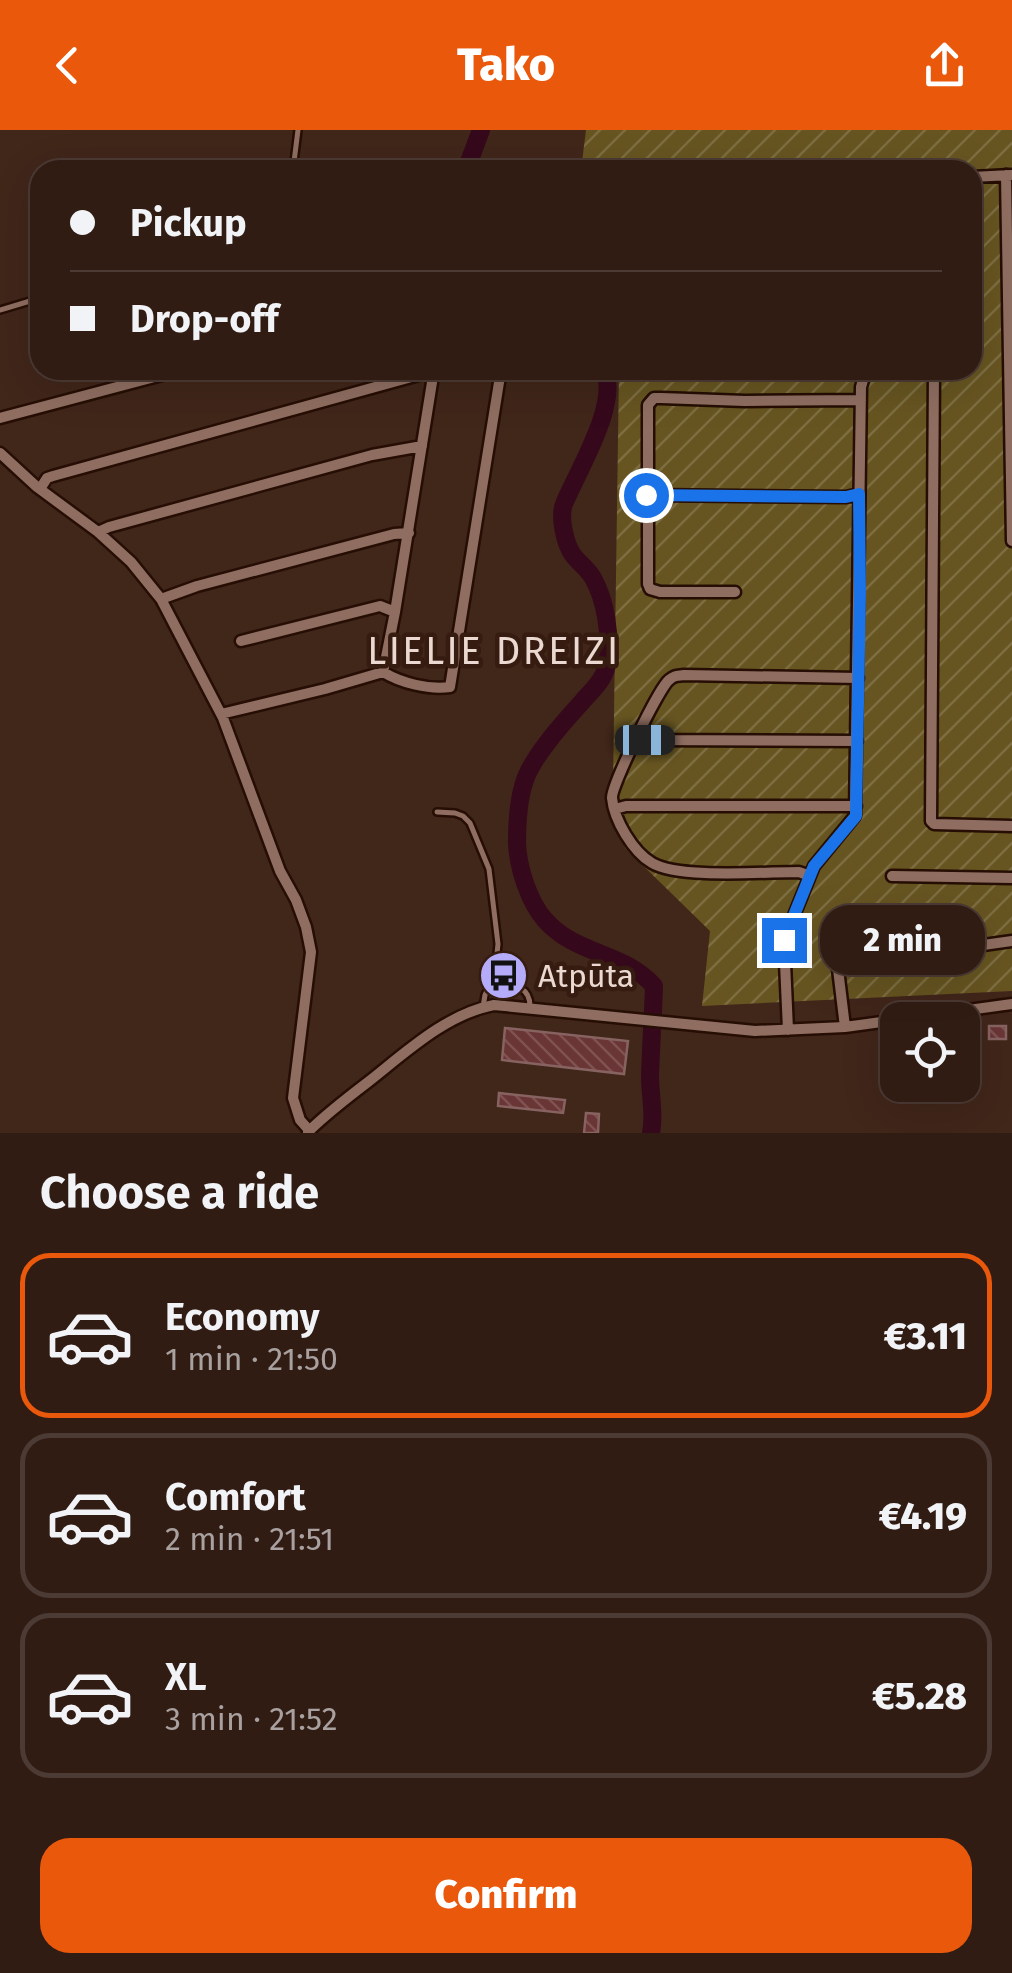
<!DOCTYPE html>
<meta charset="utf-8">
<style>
:root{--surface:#311c14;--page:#39251d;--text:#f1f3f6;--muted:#a8a1a0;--line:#4c3a34;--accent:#ea580c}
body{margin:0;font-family:"Fira Sans",sans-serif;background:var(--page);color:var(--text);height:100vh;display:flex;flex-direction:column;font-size:38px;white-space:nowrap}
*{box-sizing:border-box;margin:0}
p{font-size:32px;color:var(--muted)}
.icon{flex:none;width:55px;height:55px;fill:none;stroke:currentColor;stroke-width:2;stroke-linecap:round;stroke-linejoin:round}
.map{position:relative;height:1003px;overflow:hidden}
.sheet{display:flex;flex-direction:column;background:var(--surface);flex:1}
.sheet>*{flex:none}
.guide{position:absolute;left:30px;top:30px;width:952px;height:220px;border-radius:30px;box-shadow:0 10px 40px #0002,0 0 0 2px var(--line);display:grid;align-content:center;height:220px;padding:0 40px;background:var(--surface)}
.buttons{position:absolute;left:880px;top:872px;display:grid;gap:20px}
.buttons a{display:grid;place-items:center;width:100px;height:100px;border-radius:20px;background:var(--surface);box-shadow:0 10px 40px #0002,0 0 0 2px var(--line);font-size:50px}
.end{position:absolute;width:45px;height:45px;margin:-22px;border:12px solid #1a73e8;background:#fff;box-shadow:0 0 0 5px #fff}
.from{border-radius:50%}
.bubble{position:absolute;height:70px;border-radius:30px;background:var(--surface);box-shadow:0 10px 40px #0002,0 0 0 2px var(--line);font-size:32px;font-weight:800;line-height:70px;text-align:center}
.car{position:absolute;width:30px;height:60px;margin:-30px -15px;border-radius:12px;box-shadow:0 0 8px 2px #0007;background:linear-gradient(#222 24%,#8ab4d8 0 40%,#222 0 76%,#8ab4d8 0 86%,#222 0)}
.guide b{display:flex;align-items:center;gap:35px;height:95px;font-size:38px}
.guide b+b{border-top:2px solid var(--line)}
.guide i{width:25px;height:25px;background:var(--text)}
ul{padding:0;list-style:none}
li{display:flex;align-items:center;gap:30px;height:165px;margin:0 20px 15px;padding:0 20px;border:5px solid var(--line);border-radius:30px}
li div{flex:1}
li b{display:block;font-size:38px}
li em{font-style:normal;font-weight:800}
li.current{border-color:var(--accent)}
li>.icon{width:90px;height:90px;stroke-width:1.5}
h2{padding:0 40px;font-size:45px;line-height:120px}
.action{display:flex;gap:20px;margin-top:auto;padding:20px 40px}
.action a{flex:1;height:115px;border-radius:30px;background:var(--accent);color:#fff;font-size:40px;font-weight:800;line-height:115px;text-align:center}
header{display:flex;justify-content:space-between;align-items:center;height:130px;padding:0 40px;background:var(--accent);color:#fff;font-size:45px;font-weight:800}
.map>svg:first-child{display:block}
</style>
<header><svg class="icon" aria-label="back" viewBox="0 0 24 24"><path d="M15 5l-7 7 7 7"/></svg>Tako<svg class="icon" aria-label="share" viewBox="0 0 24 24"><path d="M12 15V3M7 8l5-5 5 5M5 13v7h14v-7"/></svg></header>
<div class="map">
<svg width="1012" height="1003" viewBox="0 0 1012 1003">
<defs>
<pattern id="garden-furrows" width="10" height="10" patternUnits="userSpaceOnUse" patternTransform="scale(2.5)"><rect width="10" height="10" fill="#675521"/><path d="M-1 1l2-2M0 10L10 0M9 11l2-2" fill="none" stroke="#7d6d40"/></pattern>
<pattern id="building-back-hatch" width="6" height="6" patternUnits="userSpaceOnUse" patternTransform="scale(2.5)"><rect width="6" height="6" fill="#6a3535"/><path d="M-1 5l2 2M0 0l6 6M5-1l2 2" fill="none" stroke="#7f5251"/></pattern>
</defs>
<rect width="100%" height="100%" fill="#41261a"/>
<path fill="url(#garden-furrows)" d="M586,0H1012V861L702,876L710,801L625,718L613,653L619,240H972V40H581Z"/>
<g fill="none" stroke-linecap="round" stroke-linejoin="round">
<path stroke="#36081c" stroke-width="18" d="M466,40L481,0
M603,240C622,270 576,344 564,374C559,387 565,414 573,425C579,433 588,439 593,448C606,471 610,503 608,529C606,549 593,559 581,573C563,593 531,628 524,653C518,672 517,693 517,713C518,738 529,772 545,790C577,826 623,821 654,856C653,886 651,916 650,946C650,966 655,984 651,1003"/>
</g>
<path fill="url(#building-back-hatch)" stroke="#866361" stroke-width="2.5" d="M989,896H1006V909H989Z
M505,898L628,911L624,944L502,930Z
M499,963L565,970L563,983L498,976Z
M586,983L599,984L598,1003H584Z"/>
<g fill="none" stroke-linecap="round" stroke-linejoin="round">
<defs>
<path id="service" d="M293,40L298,0
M0,180L40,168
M437,682L455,683L463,686L470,693L489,739L498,814L495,843L485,865L483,877
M493,850C511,854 531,855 530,878"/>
<path id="minor" d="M611,40V39
M1006,45L1012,411
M972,47L1011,45
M934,240L931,691L934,694L1012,696
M0,288L181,240
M0,323L37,357L98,402L131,432L161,469L223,588L280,741L296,770L306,797L311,822L293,968L300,990L309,1000
M40,359L47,348L53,346L426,243H433
M647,365L846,367L859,364
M98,402L109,397L372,325L422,316
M735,462H660L650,459L648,454V275L654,268H661L745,271L861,270
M161,469L197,456L394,404L409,403
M241,511L380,476L395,482
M383,542L395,482L434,240
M221,584L325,559L383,542C401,553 429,560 450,557L501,240
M637,608L645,610L857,611
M615,679L626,676H856
M810,746L799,742C764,742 679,749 652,733C633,722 614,690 612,668C611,656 659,558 669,550C675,545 677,546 684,545L858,548
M892,746L1012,748
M845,897L838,839L845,830L850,826L948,820L1012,811
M788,900L784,810L814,736L855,686L861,257L866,240
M308,1002C326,984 347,968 368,952C405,923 446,884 494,875L755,901L845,897L1012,874"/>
</defs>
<use href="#service" stroke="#260e04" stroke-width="10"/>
<use href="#minor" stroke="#260e04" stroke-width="15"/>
<use href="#service" stroke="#8f6e61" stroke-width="5"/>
<use href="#minor" stroke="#8f6e61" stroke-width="10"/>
</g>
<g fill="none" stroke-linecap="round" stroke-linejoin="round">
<path stroke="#1a73e8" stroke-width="12" d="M646,365L846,367L859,364L860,462L856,686L814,736L784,810"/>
</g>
<defs>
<symbol id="bus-disc" viewBox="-11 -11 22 22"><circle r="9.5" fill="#b4acf9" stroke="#361c10"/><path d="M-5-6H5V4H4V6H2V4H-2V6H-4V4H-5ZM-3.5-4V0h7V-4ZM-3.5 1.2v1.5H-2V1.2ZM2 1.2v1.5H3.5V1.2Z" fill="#111"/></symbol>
</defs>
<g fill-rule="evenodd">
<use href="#bus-disc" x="476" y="818" width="55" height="55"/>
</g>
<g text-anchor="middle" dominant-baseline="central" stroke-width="9" stroke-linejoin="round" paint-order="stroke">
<g font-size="32" fill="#ebd9d1" stroke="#361c10" text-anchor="start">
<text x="538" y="846">Atpūta</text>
</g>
<g font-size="38" letter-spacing="2.5" fill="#ebd9d1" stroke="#361c10">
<text x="494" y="521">LIELIE DREIZI</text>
</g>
</g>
</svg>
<div class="buttons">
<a><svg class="icon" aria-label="locate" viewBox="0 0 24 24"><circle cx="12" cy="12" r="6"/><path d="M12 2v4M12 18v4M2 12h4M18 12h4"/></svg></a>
</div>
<i class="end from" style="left:646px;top:365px"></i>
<i class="end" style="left:784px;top:810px"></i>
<div class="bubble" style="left:820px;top:775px;width:165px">2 min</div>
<i class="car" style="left:645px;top:610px;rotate:90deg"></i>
<div class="guide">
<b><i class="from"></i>Pickup</b>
<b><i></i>Drop-off</b>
</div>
</div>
<section class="sheet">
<h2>Choose a ride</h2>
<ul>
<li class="current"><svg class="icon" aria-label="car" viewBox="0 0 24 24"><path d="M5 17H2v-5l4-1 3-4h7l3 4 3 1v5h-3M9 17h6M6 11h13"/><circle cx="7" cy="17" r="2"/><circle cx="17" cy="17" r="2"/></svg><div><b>Economy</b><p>1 min · 21:50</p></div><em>€3.11</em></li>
<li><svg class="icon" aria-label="car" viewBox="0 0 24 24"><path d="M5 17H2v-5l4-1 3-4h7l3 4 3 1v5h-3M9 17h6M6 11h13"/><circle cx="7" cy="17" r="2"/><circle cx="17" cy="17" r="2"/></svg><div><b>Comfort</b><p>2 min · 21:51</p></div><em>€4.19</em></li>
<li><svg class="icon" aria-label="car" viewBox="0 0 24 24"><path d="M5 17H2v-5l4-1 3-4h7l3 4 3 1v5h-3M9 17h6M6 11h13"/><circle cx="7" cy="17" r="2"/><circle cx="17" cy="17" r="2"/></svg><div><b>XL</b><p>3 min · 21:52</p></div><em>€5.28</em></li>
</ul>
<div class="action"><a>Confirm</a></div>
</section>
